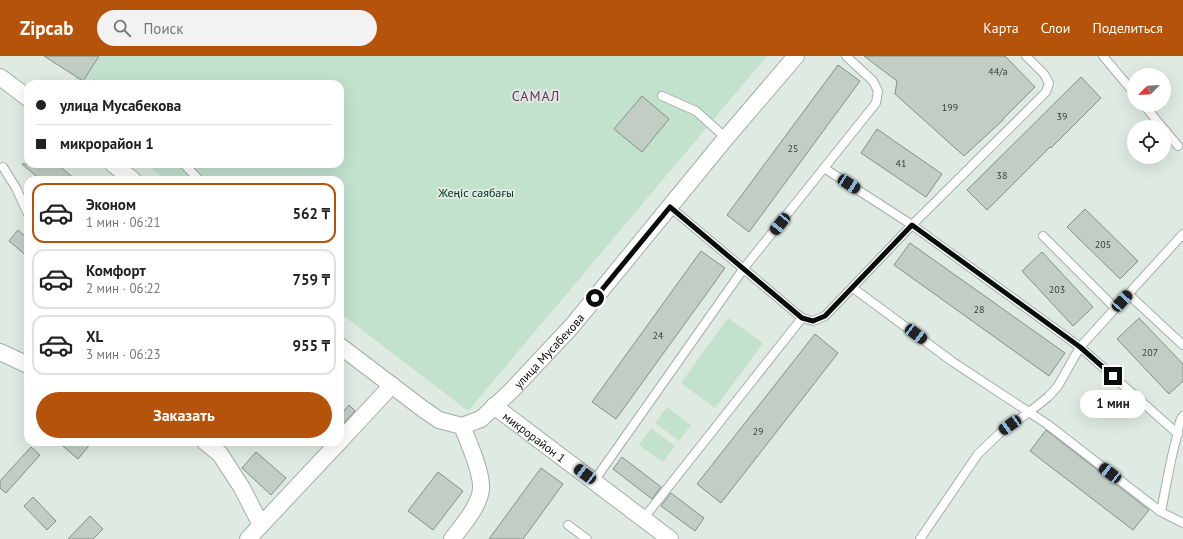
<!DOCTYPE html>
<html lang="ru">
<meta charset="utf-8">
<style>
:root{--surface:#fff;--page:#f2f2f2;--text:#222;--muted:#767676;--line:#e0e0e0;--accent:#b45309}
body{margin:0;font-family:"PT Sans",sans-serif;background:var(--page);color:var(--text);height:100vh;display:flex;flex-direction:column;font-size:15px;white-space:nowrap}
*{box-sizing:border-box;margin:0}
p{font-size:13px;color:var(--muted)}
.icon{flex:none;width:22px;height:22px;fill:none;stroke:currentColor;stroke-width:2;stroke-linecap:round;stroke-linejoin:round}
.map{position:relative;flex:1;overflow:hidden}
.side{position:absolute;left:24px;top:120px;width:320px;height:270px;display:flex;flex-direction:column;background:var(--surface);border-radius:12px;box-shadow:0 4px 16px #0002}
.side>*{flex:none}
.hud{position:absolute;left:24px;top:24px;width:320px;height:88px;border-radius:12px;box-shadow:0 4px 16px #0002;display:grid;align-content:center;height:88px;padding:0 12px;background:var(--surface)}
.needle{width:26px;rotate:246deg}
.controls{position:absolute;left:1127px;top:12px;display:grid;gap:8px}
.controls a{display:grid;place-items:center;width:44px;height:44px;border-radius:50%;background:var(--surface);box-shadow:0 4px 16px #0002;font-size:20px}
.end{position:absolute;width:18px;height:18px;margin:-9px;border:5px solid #0a0e0b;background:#fff;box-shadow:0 0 0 2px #fff}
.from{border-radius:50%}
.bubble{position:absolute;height:28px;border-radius:14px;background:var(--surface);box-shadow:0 4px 16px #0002;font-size:13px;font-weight:600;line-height:28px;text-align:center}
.car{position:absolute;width:12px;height:24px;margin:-12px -6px;border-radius:5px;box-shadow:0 0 3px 1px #0007;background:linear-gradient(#222 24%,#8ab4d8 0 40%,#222 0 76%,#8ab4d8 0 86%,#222 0)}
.hud b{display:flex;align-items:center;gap:14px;height:38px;font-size:15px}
.hud b+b{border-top:1px solid var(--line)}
.hud i{width:10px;height:10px;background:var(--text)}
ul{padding:7px 0 0;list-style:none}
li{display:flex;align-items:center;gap:12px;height:60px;margin:0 8px 6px;padding:0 4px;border:2px solid var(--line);border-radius:12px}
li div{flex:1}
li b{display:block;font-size:15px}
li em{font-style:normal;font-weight:600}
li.on{border-color:var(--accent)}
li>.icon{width:36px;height:36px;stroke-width:1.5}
.primary-button{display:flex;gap:8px;margin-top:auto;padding:8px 12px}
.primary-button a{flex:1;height:46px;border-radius:24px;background:var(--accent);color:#fff;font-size:16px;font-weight:600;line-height:46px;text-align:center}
header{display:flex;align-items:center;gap:24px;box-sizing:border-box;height:56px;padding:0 20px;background:var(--accent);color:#fff}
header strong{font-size:19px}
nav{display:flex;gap:22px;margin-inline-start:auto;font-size:14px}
.search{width:280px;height:36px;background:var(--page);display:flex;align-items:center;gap:10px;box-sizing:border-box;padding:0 14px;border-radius:22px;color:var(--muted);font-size:15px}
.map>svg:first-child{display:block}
</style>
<header>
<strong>Zipcab</strong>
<div class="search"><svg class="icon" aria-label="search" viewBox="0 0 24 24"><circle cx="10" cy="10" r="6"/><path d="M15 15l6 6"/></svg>Поиск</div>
<nav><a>Карта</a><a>Слои</a><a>Поделиться</a></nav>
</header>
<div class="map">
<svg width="1183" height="483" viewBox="0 0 1183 483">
<rect width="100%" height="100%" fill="#deeae2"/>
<path fill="#c2e2ce" d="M90,0H767L468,355L340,257V124H166L145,108H340V28H72Z
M728,262L763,287L715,352L681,327Z
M667,351L691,369L679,385L655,367Z
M651,372L675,390L663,406L639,389Z"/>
<path fill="#c1cdc5" stroke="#859089" d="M44,0H99L83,25Z
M864,0H1005L1035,31L1003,63V64L964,100L895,38L897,25Z
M838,9L860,25L749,176L727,159Z
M1081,21L1101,42L1051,92L1050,91L987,154L967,134Z
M642,40L669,63L642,96L614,73Z
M877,73L942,118L926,141L861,97Z
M22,108H57L76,124H41Z
M1085,153L1138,205L1120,223L1067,171Z
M18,174L28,183V201L9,185Z
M910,187L1065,297L1049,320L894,209Z
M701,195L725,212L616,363L592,346Z
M1042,196L1093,251L1073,270L1022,215Z
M1139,262L1183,308V325L1169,338L1117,283Z
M815,278L838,297L721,447L697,428Z
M349,349L355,355L340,371V360Z
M1046,374L1149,454L1133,474L1030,395Z
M58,386H92L78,403Z
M31,391L40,399L6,437L0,432V425Z
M256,396L286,422L271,439L242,412Z
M622,401L661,431L652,443L613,413Z
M541,412L563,428L523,483H489Z
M438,416L463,435L433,474L408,455Z
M671,437L704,462L695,475L661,450Z
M33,441L56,465L47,474L24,450Z
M90,460L103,473L93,483H68Z"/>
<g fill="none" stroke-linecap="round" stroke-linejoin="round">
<defs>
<path id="service" d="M846,0L873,25L878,35L876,47L824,112L912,169L1080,291L1178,378
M1103,0L1134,37
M662,40L696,55L726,82
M1144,49L1162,71
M1164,73L1178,90
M184,108L199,124
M3,111L16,132L28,158
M670,151L802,262L813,265L825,260L912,169L1046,36L1049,27L1044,18L1026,0
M1043,180L1115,252
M853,232L953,306L1047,368L1161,456L1183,467
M1128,238L1183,289
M594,425L744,212L824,112
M1161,456C1166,430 1170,405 1177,380C1179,373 1178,365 1183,360
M643,463L802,262
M568,469L587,483
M920,483L978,398L1001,376L1028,357L1048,341L1058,330L1080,291L1183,178"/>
<g id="minor">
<path d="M0,21L28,42"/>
<path d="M113,108L133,124"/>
<path id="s1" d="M340,290L423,353L439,364L462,370L481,363L511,335L572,270L726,82L796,0"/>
<path d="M0,296L28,309"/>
<path id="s2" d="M494,350L670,483"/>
<path d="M340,385L392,329"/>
<path d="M205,386L220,398L242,432L261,469"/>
<path d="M248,483L339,386"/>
<path d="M452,483C462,470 481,448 481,432C482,416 468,385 462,370"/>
</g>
</defs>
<use href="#service" stroke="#a4afa8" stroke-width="10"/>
<use href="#minor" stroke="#a4afa8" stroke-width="18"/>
<use href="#service" stroke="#fff" stroke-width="8"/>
<use href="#minor" stroke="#fff" stroke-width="16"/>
</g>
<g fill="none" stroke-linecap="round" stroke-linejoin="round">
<path stroke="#0a0e0b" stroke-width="5" d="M595,242L670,151L802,262L813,265L825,260L912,169L1080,291L1113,320"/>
</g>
<g text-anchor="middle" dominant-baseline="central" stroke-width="4" stroke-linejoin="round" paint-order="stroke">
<g font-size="10" fill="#383e3a">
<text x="998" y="15">44/а</text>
<text x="950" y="51">199</text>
<text x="1062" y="60">39</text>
<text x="793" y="92">25</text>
<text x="901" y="107">41</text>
<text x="1002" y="119">38</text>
<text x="1103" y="188">205</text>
<text x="1057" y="233">203</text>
<text x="979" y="253">28</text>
<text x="658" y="279">24</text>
<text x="1150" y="296">207</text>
<text x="758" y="375">29</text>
</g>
<g font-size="12" fill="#053620" stroke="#deeae2">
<text x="476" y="136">Жеңіс саябағы</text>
</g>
<g font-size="12" fill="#0a0e0b" stroke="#deeae2">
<text stroke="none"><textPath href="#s1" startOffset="264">улица Мусабекова</textPath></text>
<text stroke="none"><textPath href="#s2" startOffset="51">микрорайон 1</textPath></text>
</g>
<g font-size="14" letter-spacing="1" fill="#69305b" stroke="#deeae2">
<text x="536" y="40">САМАЛ</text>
</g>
</g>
</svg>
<div class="controls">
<a><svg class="needle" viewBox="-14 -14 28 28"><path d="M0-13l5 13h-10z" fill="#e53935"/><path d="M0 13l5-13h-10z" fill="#767676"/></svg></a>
<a><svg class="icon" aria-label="locate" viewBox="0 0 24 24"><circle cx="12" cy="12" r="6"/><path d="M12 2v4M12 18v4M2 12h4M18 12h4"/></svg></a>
</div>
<i class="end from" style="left:595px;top:242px"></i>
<i class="end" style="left:1113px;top:320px"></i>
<div class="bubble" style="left:1080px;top:334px;width:66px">1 мин</div>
<i class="car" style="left:849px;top:128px;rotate:123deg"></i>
<i class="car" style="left:780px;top:168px;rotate:219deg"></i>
<i class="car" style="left:1122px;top:245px;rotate:42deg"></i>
<i class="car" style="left:916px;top:278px;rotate:127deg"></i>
<i class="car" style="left:1010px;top:369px;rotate:235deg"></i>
<i class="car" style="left:1110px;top:417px;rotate:308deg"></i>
<i class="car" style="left:585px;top:418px;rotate:307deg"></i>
<div class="hud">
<b><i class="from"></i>улица Мусабекова</b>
<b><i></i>микрорайон 1</b>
</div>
<section class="side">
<ul>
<li class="on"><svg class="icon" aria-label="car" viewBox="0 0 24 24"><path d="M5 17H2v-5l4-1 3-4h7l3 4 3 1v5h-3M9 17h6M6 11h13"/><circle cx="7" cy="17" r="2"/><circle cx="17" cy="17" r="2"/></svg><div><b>Эконом</b><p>1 мин · 06:21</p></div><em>562 ₸</em></li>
<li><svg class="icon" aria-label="car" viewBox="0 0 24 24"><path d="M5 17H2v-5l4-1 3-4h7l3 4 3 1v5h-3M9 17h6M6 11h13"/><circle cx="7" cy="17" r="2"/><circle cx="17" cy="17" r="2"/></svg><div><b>Комфорт</b><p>2 мин · 06:22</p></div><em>759 ₸</em></li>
<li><svg class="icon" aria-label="car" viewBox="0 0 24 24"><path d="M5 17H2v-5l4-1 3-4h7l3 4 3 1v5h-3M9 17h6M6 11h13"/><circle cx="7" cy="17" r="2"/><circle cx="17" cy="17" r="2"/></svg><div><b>XL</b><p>3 мин · 06:23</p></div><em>955 ₸</em></li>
</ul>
<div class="primary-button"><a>Заказать</a></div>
</section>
</div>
